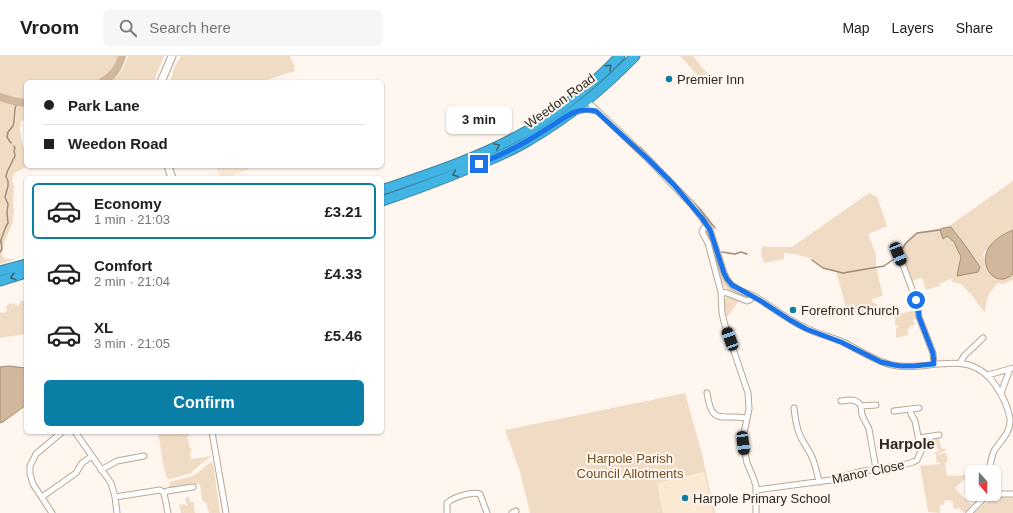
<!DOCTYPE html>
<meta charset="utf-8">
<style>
:root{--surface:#fff;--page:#f6f6f6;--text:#202124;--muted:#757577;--line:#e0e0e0;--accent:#0b7ea6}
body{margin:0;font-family:Arial,sans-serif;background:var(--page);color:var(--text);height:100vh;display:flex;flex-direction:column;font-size:15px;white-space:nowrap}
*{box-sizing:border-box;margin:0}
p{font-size:13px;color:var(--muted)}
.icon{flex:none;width:22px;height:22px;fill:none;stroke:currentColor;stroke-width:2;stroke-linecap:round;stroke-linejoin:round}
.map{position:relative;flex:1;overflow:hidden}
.side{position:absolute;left:24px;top:120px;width:360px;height:258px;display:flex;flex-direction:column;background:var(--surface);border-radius:6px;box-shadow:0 1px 3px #0004}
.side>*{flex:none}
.banner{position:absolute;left:24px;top:24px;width:360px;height:88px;border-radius:6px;box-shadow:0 1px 3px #0004;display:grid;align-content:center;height:88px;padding:0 20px;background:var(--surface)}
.needle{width:26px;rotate:160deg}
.controls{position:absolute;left:965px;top:409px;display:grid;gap:8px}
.controls a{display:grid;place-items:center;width:36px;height:36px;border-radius:6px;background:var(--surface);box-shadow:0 1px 3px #0004;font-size:20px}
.end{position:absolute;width:18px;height:18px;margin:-9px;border:5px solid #1a73e8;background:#fff;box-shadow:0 0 0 2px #fff}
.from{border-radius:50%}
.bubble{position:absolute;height:28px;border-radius:6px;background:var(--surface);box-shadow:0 1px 3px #0004;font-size:13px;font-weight:700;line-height:28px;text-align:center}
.car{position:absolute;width:12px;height:24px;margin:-12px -6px;border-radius:5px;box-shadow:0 0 3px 1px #0007;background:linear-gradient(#222 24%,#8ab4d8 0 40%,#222 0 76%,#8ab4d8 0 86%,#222 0)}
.banner b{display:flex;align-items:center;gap:14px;height:38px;font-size:15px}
.banner b+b{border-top:1px solid var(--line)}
.banner i{width:10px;height:10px;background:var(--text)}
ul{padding:7px 0 0;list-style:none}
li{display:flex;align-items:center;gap:12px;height:56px;margin:0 8px 6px;padding:0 12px;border:2px solid transparent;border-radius:6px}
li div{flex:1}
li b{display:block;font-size:15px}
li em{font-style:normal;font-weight:700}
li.current{border-color:var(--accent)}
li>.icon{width:36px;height:36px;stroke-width:1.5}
.primary-button{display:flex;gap:8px;margin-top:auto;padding:8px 20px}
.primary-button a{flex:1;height:46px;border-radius:6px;background:var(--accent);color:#fff;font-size:16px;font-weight:700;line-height:46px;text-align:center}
header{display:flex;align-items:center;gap:24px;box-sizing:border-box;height:56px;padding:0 20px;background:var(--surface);border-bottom:1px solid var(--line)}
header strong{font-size:19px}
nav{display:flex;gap:22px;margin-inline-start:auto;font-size:14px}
.search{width:280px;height:36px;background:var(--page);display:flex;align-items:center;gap:10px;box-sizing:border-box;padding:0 14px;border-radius:6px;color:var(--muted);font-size:15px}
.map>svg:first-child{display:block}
</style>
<header>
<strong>Vroom</strong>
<div class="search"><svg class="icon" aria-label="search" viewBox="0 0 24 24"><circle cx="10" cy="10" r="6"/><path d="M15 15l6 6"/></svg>Search here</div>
<nav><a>Map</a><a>Layers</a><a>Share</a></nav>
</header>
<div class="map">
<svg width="1013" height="457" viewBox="0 0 1013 457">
<rect width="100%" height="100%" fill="#fff7ef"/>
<path fill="#fce9d4" d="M216,110H247L248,114L237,117L229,122H220Z
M704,416L713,457H663L657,427Z"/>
<path fill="#f0dcc5" d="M0,0H121C118,14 114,19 102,26H26V47L17,46C15,54 16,63 13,70H15C17,64 15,56 17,50L18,49L26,50V64L21,65L20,72L22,85L26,100V110H29L14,117L12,124L14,131L13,144L14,158L12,168L3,190L2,200L5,203H16L0,208Z
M128,0H164C161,9 156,17 155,26H106L113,20H117C123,15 125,7 128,0Z
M181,0H290L294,9L295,15L260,26H170L175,10Z
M680,0H693L707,17L701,23Z
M1013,125V174L989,191L983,198L988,213L1009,221L1013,218V224L1003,228L998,227C987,239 987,241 985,257L970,237L961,228L952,226L953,222L939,228L940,230L926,234L922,222L911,225L901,199L896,193L901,192L905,186L916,177L949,170Z
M869,137L877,141L887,170L868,178L876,198V210L883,240L872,243L873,247L877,248V250L873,260L848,259L836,215L823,212L812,203L795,198L784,197V203L764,207L763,203L761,200L762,190L769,191H792Z
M706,173L708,174L725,225C730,234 740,237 748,240L749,242L748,244L736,239L728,234L722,228L710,189L705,176Z
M727,240L739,245L727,261C725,255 722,245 727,240Z
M20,245H24V249H26V278L0,282V256L3,257L7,255L6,250L9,249L8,248L15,247V249L18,250L19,249Z
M915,254L916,262L913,264L915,269L910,270V272L908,273V279L896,282V272H898V269H895V259Z
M685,337L701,394L715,457H713L704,416L657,427L663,457H530L520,416L505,374Z
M158,376H188L189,381H186L188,383L190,392H191L192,394L190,395L191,403L212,400L201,408L191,417L171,423H168L167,422L163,408Z
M931,381H938L942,393H945L946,395L938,397L939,398L946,397L948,406L945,407L947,420L966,419V422L955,432L966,444L972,449L964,457L958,451L955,454L953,450V445L945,444L944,449H940V457L929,456L928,455L920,410L940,408L939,406L936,407V405H937L936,403V398H934V397L937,396V395H939V393H937L936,385H930V383Z
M213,406L220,457H209L206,447L202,444L200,429L199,428L168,432L170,426C179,423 189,422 196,418C202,414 206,408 213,406Z
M189,441L190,446H194V447L195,457H181L179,449L185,448L186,450H187L185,442Z
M1002,441L1013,442V457H974C982,449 990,443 1002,441Z"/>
<path fill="#d1b89c" stroke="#a08c77" d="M951,171L967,192L980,211L978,216L957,220L959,210L961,201L954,186L947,180L943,183L940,174L943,172Z
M1013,174V218C994,235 977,206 990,190C996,182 1004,178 1013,174Z
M9,310L26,312V349L3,366L0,367V311Z"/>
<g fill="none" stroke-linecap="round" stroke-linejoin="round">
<path stroke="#a08c77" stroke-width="1.5" d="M11,87L7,81L8,76L13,70L14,67L15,53L17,46
M640,91L700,153L715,172
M0,186C3,180 4,173 8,167L7,157L8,148L5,141L8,130V125L6,121L7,116L15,100L14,94L15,92L14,90
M901,195L906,187L917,177L940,174
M0,196L2,193L1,185
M722,196L735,198L741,196L747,198
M812,204L823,212L843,217L884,210L897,201"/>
<path stroke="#d1b89c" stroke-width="8" d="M102,26C114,19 118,13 122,0
M0,41L17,46L26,47"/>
<defs>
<path id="street" d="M586,44L649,104L692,149L702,162L710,174L724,217C726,221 728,226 732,229C738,235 747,237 754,240C771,250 787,264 806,272C817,278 831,281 843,286C859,294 875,305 892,309C930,317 968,289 996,330C1003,340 1008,351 1010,363C1011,377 1000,385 994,395C991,402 990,409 989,416
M576,56L586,53L596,55
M708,170L703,173L702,176L708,187L721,236L722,257L724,266L748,337L749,353L744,377L743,387L747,407L753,421L756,430V457
M899,198L916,244L918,252L919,261L933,297L934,308
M721,236L727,237L747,245L750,244L752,240
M960,307L964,300L983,282
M988,319L1013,312
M707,337C712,370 720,358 746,362
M1001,337L1010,313
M841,345C848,344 857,342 861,350L876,349
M861,350L862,359L869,373L876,413
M794,352C795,361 796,369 799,377C802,385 807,391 811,399C815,407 817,416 819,426
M894,355L919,352
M75,376L111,427L115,441L117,457
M212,376L226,457
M919,382L939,379
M101,414L117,405L144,400
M756,434L831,424L858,416L876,413L903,409L913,406L917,404L921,395L915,365L911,358L910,353
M164,437L168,457
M985,438H1013
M42,441L76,417L82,407L92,400
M115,441L160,434L164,437L167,435L193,431
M52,457L33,428L30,418V410L36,398L62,376
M447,457V447C454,441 472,435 480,438L487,457
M512,457L516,455
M969,457L982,444L985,438"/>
<path id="secondary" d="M161,26L172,0
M168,110L172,122"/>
<path id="highway" d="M382,134C432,117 484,100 530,73C564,53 593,28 620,0
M382,145C412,135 441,124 470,112C490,104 510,96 528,85C568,62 603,33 635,0
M0,215L26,208
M0,225L26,217"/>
</defs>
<use href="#street" stroke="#b8a794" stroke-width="7"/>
<use href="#secondary" stroke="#b8a794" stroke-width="9"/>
<use href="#highway" stroke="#3b839f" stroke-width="11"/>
<use href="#street" stroke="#fff" stroke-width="5"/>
<use href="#secondary" stroke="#fff" stroke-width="7"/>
<use href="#highway" stroke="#42b4e3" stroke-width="9"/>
</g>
<defs><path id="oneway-chevron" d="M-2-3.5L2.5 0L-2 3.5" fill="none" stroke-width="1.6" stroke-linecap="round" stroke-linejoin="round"/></defs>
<g stroke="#376678">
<use href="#oneway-chevron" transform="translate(609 11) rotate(-44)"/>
<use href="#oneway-chevron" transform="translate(497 90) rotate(-25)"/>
<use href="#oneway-chevron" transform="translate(455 118) rotate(157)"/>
<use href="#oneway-chevron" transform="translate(13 221) rotate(163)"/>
</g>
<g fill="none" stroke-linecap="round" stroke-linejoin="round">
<path stroke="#1a73e8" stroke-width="5" d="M479,108C496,101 512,94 527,85C536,80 545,74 553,69C568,59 578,51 596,55L649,104L674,129L702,162L710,174L724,217L727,223L732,229L761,245L790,264L806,273L841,286L881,306L894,309L901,310H914L934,308L933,297L919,261L918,252L916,244"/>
</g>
<g fill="#0b7ea6" stroke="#fff7ef" stroke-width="1.5">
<circle cx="669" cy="23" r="4"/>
<circle cx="793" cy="254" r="4"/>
<circle cx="685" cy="442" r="4"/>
</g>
<g text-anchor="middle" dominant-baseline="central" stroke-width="4" stroke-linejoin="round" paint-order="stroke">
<g font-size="13" fill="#2e2720" stroke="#fff7ef" text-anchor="start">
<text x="677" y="23">Premier Inn</text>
<text x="801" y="254">Forefront Church</text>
<text x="693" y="442">Harpole Primary School</text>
</g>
<g font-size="13" fill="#2e2720" stroke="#fff7ef">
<text transform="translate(560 45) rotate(-36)">Weedon Road</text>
<text transform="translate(868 416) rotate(-12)">Manor Close</text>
</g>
<g font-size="13" fill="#714d1e" stroke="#fff7ef">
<text x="630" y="402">Harpole Parish<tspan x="630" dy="15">Council Allotments</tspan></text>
</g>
<g font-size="15" font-weight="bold" fill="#2e2720" stroke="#fff7ef">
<text x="907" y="387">Harpole</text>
</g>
</g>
</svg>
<div class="controls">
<a><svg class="needle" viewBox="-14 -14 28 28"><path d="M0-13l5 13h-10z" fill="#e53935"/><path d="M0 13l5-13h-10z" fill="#757577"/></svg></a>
</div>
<i class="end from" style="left:916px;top:244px"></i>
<i class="end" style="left:479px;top:108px"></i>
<div class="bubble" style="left:446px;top:50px;width:66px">3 min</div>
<i class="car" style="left:898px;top:198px;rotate:158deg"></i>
<i class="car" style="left:730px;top:283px;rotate:340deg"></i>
<i class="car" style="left:743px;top:387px;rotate:173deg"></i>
<div class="banner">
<b><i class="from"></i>Park Lane</b>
<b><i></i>Weedon Road</b>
</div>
<section class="side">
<ul>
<li class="current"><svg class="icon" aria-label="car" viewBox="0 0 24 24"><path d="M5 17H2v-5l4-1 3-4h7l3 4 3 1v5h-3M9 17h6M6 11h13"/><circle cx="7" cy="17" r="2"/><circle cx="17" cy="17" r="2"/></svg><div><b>Economy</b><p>1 min · 21:03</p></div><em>£3.21</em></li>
<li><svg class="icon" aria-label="car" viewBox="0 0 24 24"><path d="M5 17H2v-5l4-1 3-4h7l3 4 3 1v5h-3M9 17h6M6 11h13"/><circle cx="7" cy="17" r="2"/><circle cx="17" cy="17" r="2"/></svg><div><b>Comfort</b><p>2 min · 21:04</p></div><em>£4.33</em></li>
<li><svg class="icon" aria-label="car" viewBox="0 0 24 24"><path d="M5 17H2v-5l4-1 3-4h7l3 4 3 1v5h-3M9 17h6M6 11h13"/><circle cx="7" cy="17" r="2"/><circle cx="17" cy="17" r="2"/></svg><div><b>XL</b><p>3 min · 21:05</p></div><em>£5.46</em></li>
</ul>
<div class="primary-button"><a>Confirm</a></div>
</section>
</div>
